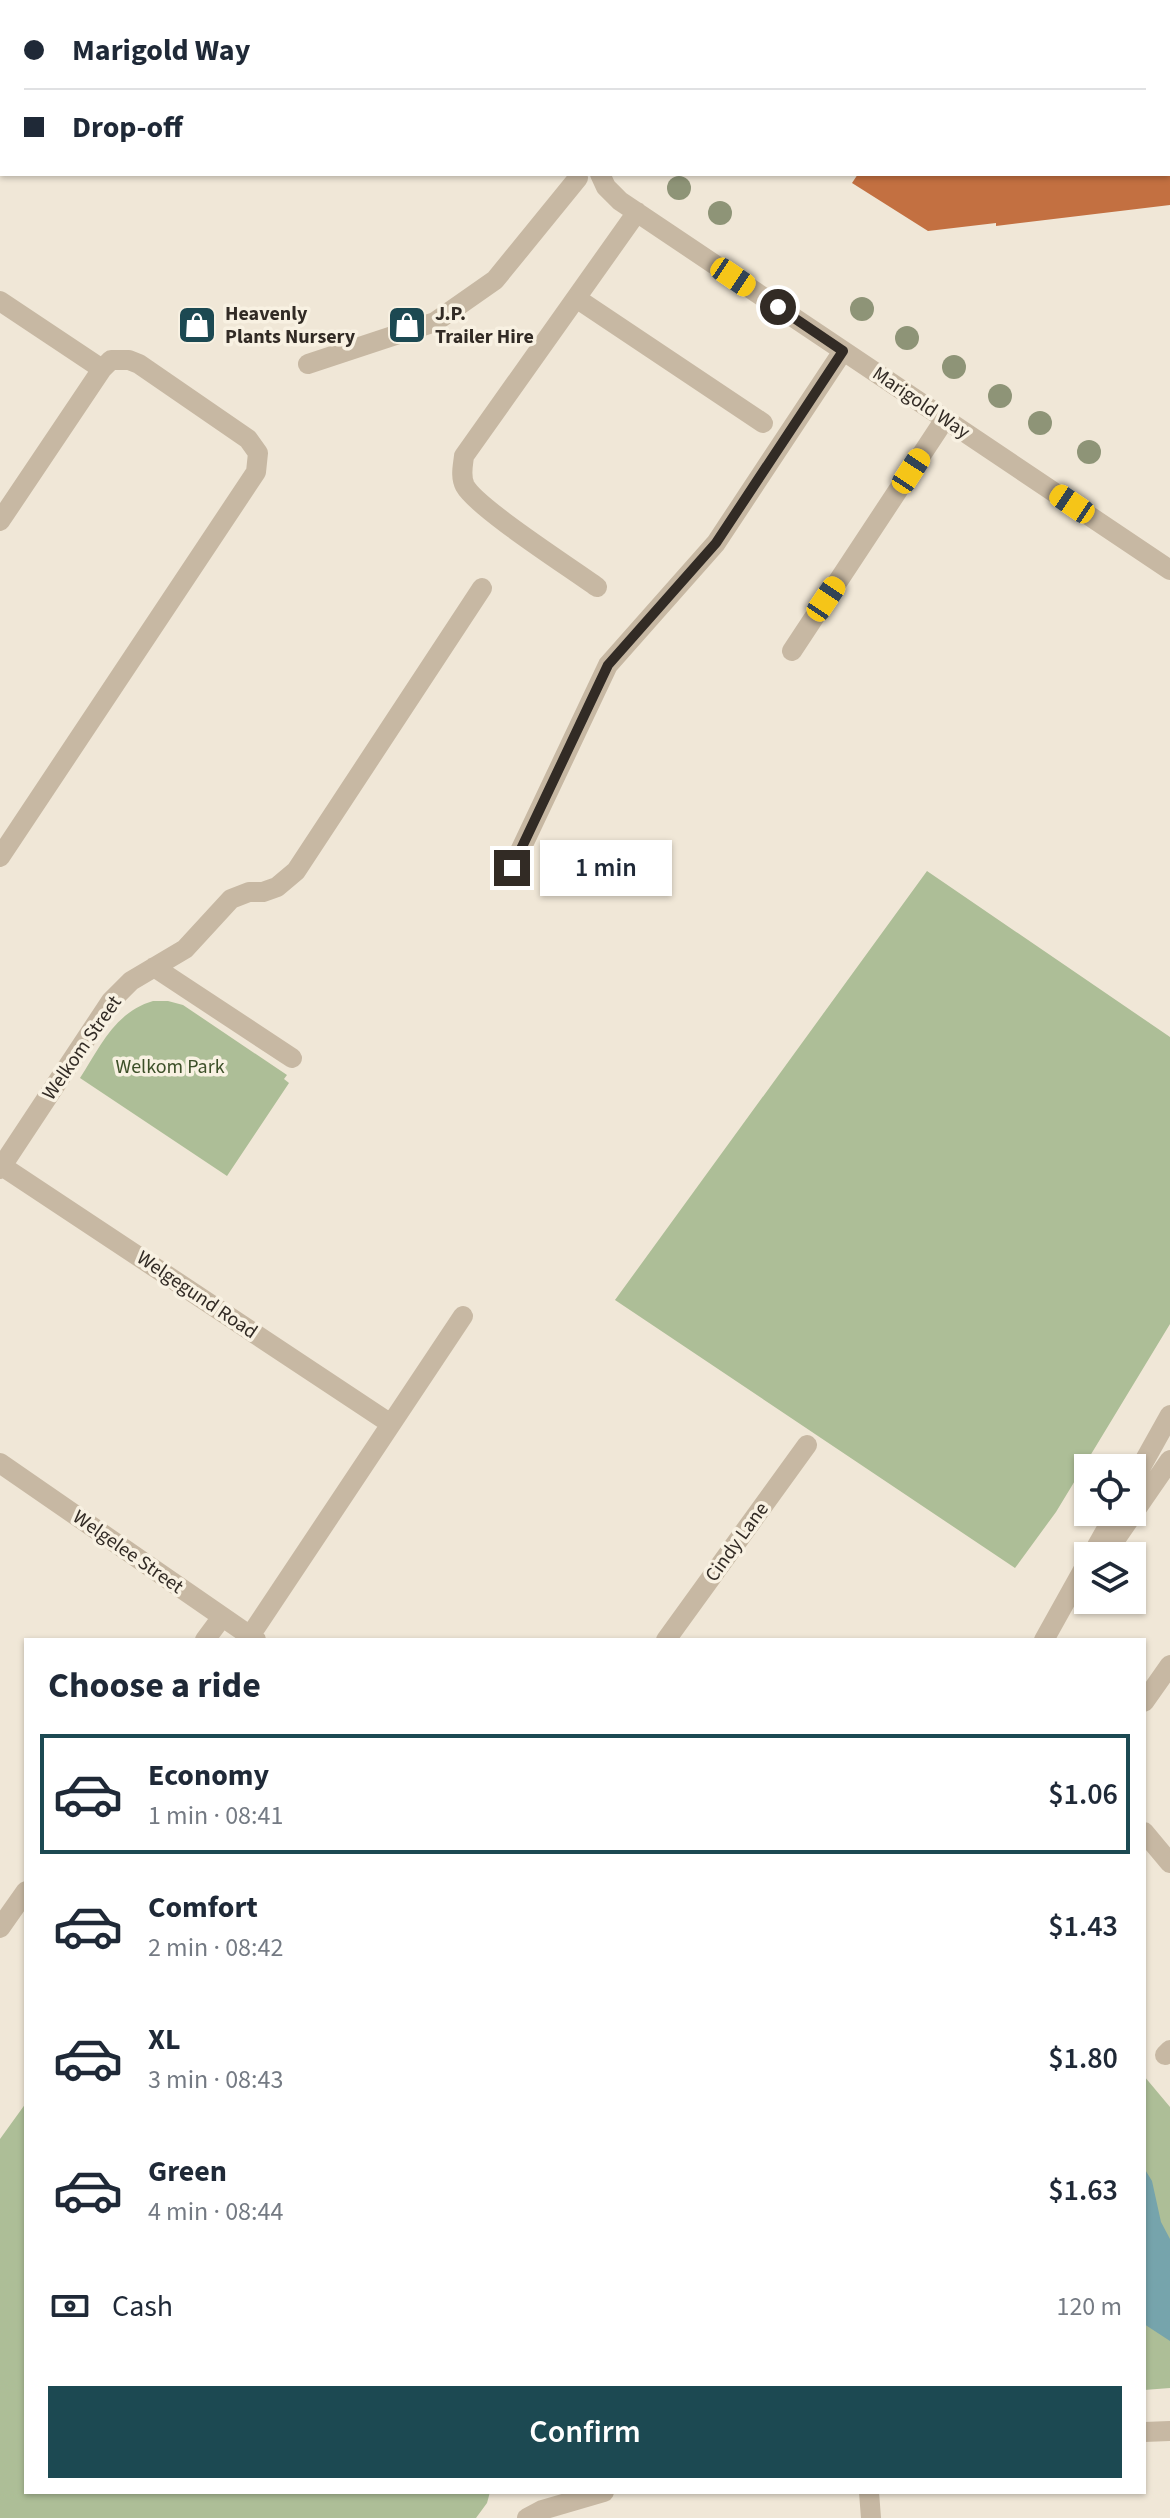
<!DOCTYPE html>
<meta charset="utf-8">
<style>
:root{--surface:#fff;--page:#f2f2f3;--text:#1f2937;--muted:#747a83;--line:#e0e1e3;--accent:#1c4952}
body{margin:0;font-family:"Source Sans 3",sans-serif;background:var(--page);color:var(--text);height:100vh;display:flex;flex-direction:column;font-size:30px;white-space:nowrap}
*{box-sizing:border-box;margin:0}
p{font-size:26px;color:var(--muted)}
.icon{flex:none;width:44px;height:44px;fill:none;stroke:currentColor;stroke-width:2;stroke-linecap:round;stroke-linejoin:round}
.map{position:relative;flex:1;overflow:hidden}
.details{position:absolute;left:24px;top:1638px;width:1122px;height:856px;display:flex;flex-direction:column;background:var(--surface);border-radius:0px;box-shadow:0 2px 6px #0004}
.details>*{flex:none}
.hud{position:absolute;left:0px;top:0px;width:1170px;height:176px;box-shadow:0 2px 6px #0004;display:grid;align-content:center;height:176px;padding:0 24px;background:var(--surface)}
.fabs{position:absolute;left:1074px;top:1454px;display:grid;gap:16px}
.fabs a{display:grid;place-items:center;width:72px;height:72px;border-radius:0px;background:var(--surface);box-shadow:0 2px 6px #0004;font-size:40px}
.end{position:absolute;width:36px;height:36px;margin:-18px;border:10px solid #322b25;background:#fff;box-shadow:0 0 0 4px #fff}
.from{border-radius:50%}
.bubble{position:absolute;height:56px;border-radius:0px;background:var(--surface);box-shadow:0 2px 6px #0004;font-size:26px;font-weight:600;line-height:56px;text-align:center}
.car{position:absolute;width:24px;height:48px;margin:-24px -12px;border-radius:10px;box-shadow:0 0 6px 2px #0007;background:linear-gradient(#f5c518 24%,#345 0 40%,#f5c518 0 76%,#345 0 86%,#f5c518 0)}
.hud b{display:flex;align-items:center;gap:28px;height:76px;font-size:30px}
.hud b+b{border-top:2px solid var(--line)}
.hud i{width:20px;height:20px;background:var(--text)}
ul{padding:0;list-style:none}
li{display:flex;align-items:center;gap:24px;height:120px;margin:0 16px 12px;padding:0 8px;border:4px solid transparent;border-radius:0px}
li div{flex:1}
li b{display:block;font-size:30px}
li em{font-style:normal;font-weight:600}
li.current{border-color:var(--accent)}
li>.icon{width:72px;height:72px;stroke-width:1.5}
h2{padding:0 24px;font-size:36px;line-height:96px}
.pay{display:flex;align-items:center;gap:20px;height:88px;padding:0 24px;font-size:30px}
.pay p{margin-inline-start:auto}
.primary-button{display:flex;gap:16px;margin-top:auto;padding:16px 24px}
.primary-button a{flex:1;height:92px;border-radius:0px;background:var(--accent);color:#fff;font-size:32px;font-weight:600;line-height:92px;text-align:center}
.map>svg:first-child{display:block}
</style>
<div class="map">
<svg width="1170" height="2518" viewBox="0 0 1170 2518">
<rect width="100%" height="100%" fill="#f0e7d7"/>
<path fill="#adbe97" d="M927,871L1170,1037V1324L1056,1512L1015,1568L615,1300Z
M153,1001H168L183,1005L287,1075L284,1079L289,1083L227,1176L80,1078C100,1047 115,1012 153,1001Z
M1144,2076L1170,2107V2388L1144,2390Z
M26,2103V2492H490L487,2503L476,2518H0V2139Z"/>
<path fill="#76a4ac" d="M1144,2168L1152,2181L1161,2222L1170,2239V2341L1144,2324Z"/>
<path fill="#c37041" d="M858,174H1170V205L996,226V223L928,231L852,183Z"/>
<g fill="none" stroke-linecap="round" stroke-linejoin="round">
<path stroke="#c7b8a3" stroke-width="20" d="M247,2H270
M601,2V0
M600,174L606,187L620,201L1170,570
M576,298L763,423
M0,301L102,369
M308,364L435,322L495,280L578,178
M0,521L102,369L111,360H129L139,364L248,439L258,453L256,472L0,857
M597,587C571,568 477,508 465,486C460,476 463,466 464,456L637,212
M792,651L945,419
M512,868L608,665L716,543L843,351
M154,967L292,1058
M2,1166L391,1424
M0,1169L111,1001L131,981L185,949L231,899L249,892H263L277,887L296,871L482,588
M0,1463L256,1640
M1132,1483L1170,1415
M1097,1546L1116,1512
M1104,1556L1170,1460
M250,1636L463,1316
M205,1640L222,1617
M666,1640L807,1445
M1044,1640L1088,1561
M1144,1702L1170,1665
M1144,1832L1170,1863
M0,1928L26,1891
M1165,2055L1170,2050
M1144,2432L1170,2431
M869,2492L871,2518
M527,2518L542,2510L604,2492"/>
</g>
<g fill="#8e9477">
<circle cx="679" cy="188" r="12"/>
<circle cx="720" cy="213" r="12"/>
<circle cx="862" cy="309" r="12"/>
<circle cx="907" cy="338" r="12"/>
<circle cx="954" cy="367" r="12"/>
<circle cx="1000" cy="396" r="12"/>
<circle cx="1040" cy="423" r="12"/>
<circle cx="1089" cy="452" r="12"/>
</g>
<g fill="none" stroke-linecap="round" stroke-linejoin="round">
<path stroke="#322b25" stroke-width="10" d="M512,868L608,665L716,543L843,351L778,307"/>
</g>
<defs>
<symbol id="shop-square" viewBox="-11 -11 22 22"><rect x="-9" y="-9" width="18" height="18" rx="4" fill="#1c4952" stroke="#f8f1e2"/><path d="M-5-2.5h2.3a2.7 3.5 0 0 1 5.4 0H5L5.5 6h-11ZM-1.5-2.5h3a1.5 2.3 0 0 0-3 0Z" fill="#fff"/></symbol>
</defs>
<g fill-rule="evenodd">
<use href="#shop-square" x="175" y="303" width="44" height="44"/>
<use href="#shop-square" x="385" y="303" width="44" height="44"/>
</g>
<g text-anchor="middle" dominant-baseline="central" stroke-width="7" stroke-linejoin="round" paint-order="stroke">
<g font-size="20" font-weight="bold" fill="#322b25" stroke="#f8f1e2" text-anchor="start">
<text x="225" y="314">Heavenly<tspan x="225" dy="23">Plants Nursery</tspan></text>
<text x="435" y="314">J.P.<tspan x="435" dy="23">Trailer Hire</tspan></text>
</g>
<g font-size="20" fill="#322b25" stroke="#f8f1e2">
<text transform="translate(921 403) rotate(34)">Marigold Way</text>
<text transform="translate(82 1048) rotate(-55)">Welkom Street</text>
<text transform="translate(197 1295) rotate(34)">Welgegund Road</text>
<text transform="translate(737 1542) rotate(-54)">Cindy Lane</text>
<text transform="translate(128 1552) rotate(35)">Welgelee Street</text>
</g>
<g font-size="20" fill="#3d5029" stroke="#f8f1e2">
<text x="170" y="1067">Welkom Park</text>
</g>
</g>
</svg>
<div class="fabs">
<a><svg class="icon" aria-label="locate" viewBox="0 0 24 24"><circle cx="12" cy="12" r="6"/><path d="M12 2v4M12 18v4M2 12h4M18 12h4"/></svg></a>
<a><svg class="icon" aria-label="layers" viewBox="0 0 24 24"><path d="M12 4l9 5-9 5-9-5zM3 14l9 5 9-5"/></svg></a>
</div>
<i class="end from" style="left:778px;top:307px"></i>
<i class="end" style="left:512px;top:868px"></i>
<div class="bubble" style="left:540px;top:840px;width:132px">1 min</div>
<i class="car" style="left:733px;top:277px;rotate:124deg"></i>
<i class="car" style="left:911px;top:471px;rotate:33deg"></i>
<i class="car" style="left:1072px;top:504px;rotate:304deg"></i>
<i class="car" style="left:826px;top:599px;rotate:34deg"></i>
<div class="hud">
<b><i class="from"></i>Marigold Way</b>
<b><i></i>Drop-off</b>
</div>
<section class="details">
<h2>Choose a ride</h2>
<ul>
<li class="current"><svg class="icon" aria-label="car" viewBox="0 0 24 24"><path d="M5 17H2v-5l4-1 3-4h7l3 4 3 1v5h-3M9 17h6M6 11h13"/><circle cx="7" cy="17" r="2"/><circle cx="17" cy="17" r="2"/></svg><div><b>Economy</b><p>1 min · 08:41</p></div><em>$1.06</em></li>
<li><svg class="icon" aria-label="car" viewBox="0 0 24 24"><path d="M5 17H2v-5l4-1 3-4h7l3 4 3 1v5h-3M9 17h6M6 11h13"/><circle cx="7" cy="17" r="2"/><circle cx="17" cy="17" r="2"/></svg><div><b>Comfort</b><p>2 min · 08:42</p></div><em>$1.43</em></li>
<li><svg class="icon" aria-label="car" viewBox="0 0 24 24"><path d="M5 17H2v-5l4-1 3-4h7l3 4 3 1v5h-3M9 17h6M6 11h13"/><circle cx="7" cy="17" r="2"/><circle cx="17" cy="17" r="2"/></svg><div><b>XL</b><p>3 min · 08:43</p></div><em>$1.80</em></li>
<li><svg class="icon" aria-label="car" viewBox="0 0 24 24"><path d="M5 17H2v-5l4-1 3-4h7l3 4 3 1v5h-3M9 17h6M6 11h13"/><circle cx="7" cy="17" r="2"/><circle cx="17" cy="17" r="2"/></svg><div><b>Green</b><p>4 min · 08:44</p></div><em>$1.63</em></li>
</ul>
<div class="pay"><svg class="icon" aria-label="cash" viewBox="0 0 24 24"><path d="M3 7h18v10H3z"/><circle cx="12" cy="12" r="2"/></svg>Cash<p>120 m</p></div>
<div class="primary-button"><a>Confirm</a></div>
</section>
</div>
